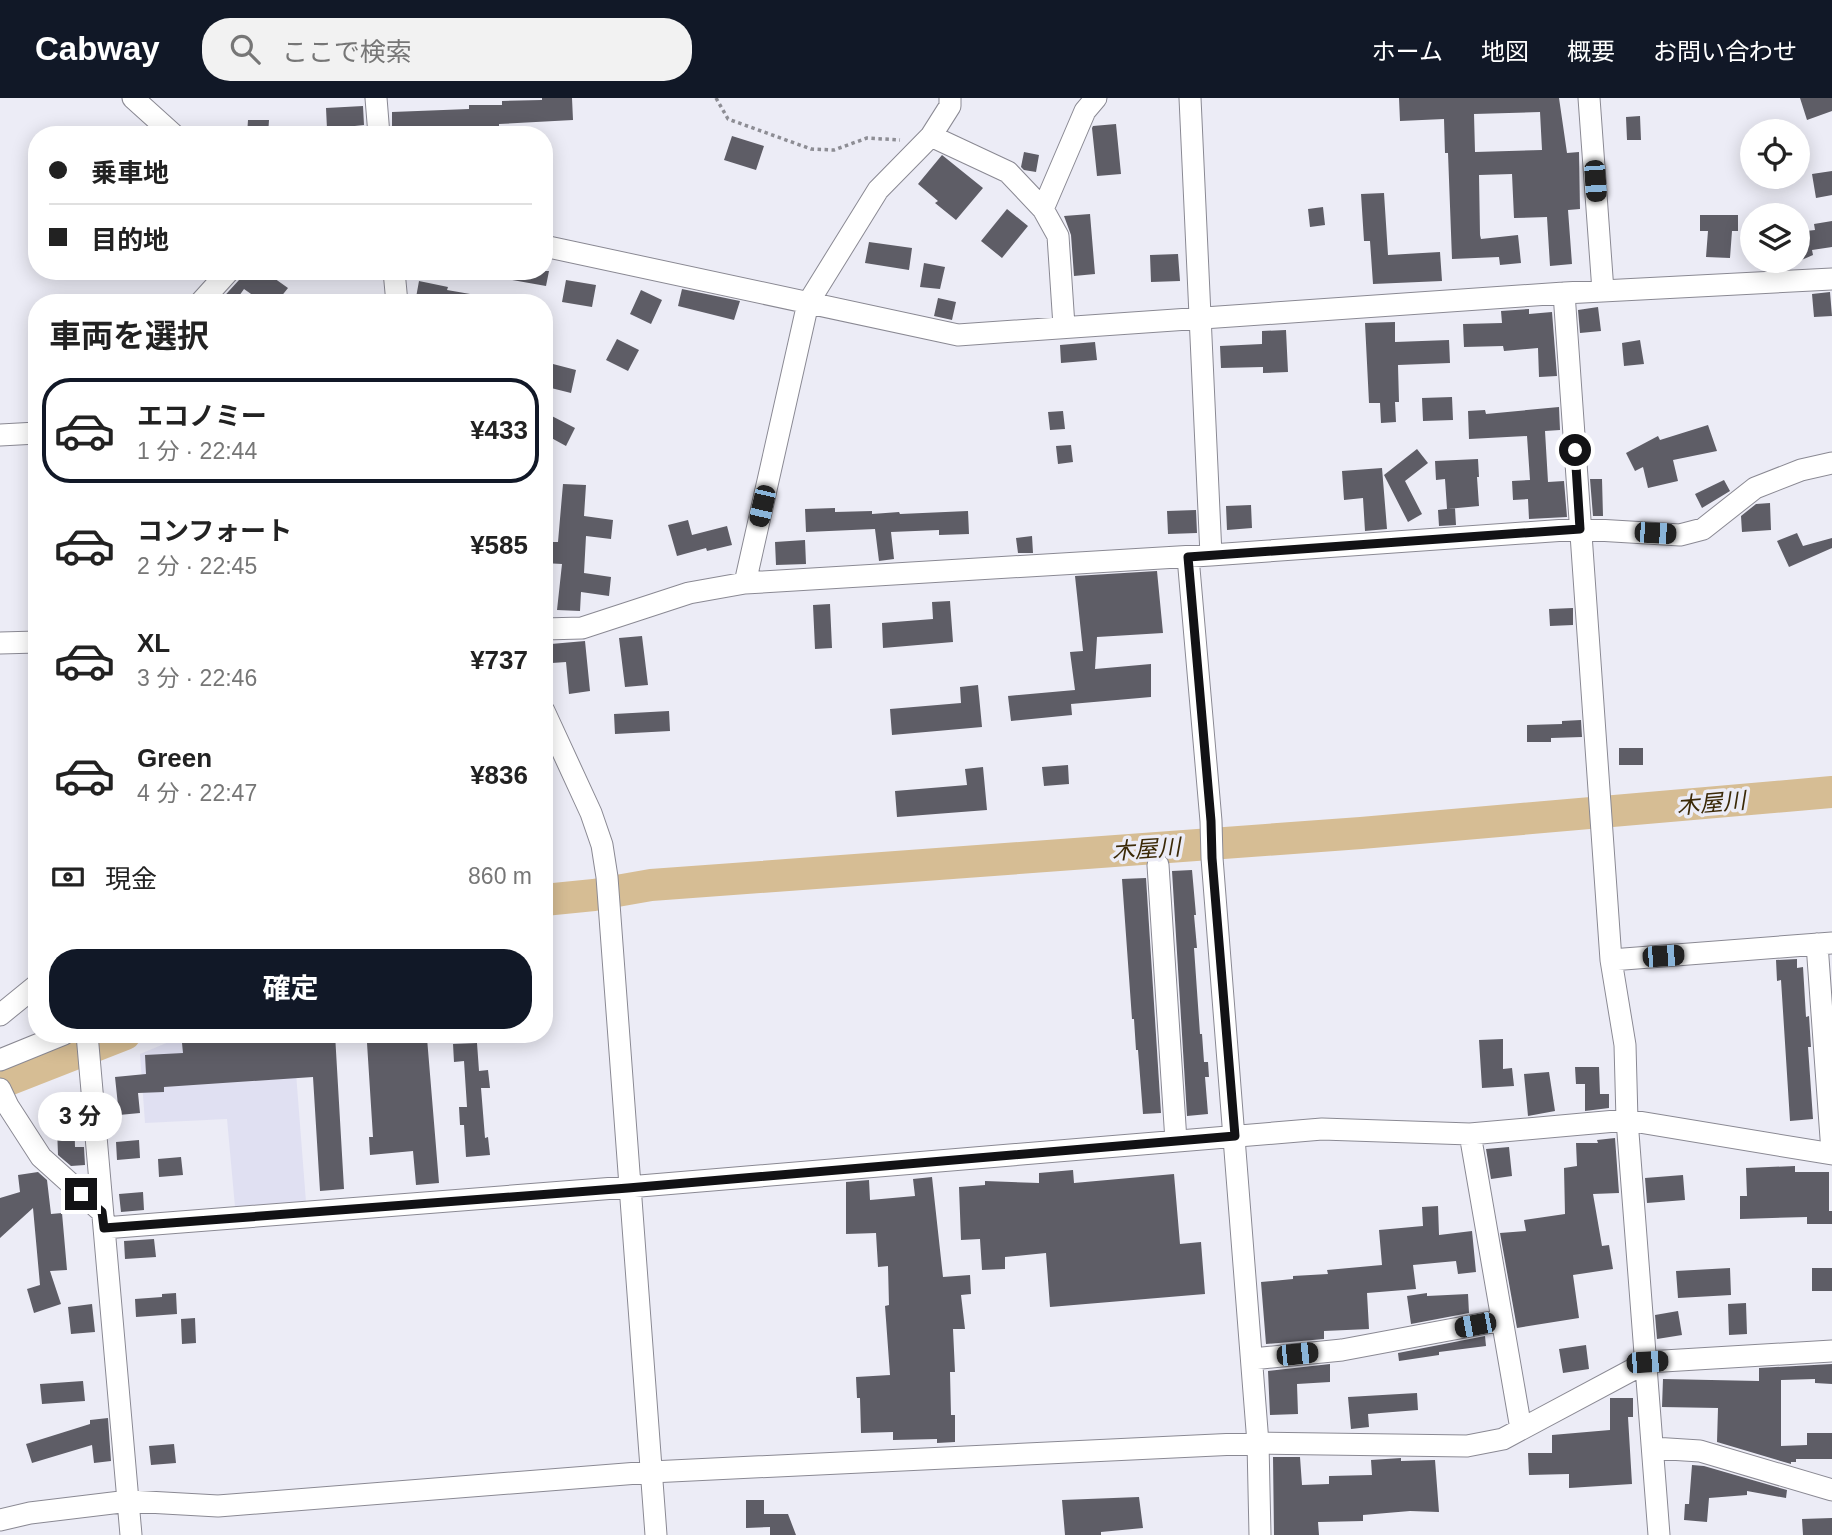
<!DOCTYPE html>
<html lang="ja">
<meta charset="utf-8">
<style>
:root{--surface:#fff;--page:#f2f2f2;--text:#222;--muted:#767676;--line:#e0e0e0;--accent:#111827}
body{margin:0;font-family:Arial,"Noto Sans JP",sans-serif;background:var(--page);color:var(--text);height:100vh;display:flex;flex-direction:column;font-size:26px;white-space:nowrap}
*{box-sizing:border-box;margin:0}
p{font-size:23px;color:var(--muted)}
.icon{flex:none;width:38px;height:38px;fill:none;stroke:currentColor;stroke-width:2;stroke-linecap:round;stroke-linejoin:round}
.map{position:relative;flex:1;overflow:hidden}
.details{position:absolute;left:28px;top:196px;width:525px;height:749px;display:flex;flex-direction:column;background:var(--surface);border-radius:28px;box-shadow:0 4px 18px #0003}
.details>*{flex:none}
.hud{position:absolute;left:28px;top:28px;width:525px;height:154px;border-radius:28px;box-shadow:0 4px 18px #0003;display:grid;align-content:center;height:154px;padding:0 21px;background:var(--surface)}
.tools{position:absolute;left:1740px;top:21px;display:grid;gap:14px}
.tools a{display:grid;place-items:center;width:70px;height:70px;border-radius:50%;background:var(--surface);box-shadow:0 4px 18px #0003;font-size:35px}
.end{position:absolute;width:32px;height:32px;margin:-16px;border:9px solid #121215;background:#fff;box-shadow:0 0 0 4px #fff}
.from{border-radius:50%}
.bubble{position:absolute;height:49px;border-radius:24px;background:var(--surface);box-shadow:0 4px 18px #0003;font-size:23px;font-weight:700;line-height:49px;text-align:center}
.car{position:absolute;width:21px;height:42px;margin:-21px -10px;border-radius:9px;box-shadow:0 0 5px 2px #0007;background:linear-gradient(#222 24%,#8ab4d8 0 40%,#222 0 76%,#8ab4d8 0 86%,#222 0)}
.hud b{display:flex;align-items:center;gap:24px;height:66px;font-size:26px}
.hud b+b{border-top:2px solid var(--line)}
.hud i{width:18px;height:18px;background:var(--text)}
ul{padding:0;list-style:none}
li{display:flex;align-items:center;gap:21px;height:105px;margin:0 14px 10px;padding:0 7px;border:4px solid transparent;border-radius:28px}
li div{flex:1}
li b{display:block;font-size:26px}
li em{font-style:normal;font-weight:700}
li.active{border-color:var(--accent)}
li>.icon{width:63px;height:63px;stroke-width:1.5}
h2{padding:0 21px;font-size:32px;line-height:84px}
.pay{display:flex;align-items:center;gap:18px;height:77px;padding:0 21px;font-size:26px}
.pay p{margin-inline-start:auto}
.action{display:flex;gap:14px;margin-top:auto;padding:14px 21px}
.action a{flex:1;height:80px;border-radius:28px;background:var(--accent);color:#fff;font-size:28px;font-weight:700;line-height:80px;text-align:center}
header{display:flex;align-items:center;gap:42px;box-sizing:border-box;height:98px;padding:0 35px;background:var(--accent);color:#fff}
header strong{font-size:33px}
nav{display:flex;gap:38px;margin-inline-start:auto;font-size:24px}
.search{width:490px;height:63px;background:var(--page);display:flex;align-items:center;gap:18px;box-sizing:border-box;padding:0 24px;border-radius:28px;color:var(--muted);font-size:26px}
.map>svg:first-child{display:block}
</style>
<header>
<strong>Cabway</strong>
<div class="search"><svg class="icon" aria-label="search" viewBox="0 0 24 24"><circle cx="10" cy="10" r="6"/><path d="M15 15l6 6"/></svg>ここで検索</div>
<nav><a>ホーム</a><a>地図</a><a>概要</a><a>お問い合わせ</a></nav>
</header>
<div class="map">
<svg width="1832" height="1437" viewBox="0 0 1832 1437">
<rect width="100%" height="100%" fill="#ececf6"/>
<path fill="#e0e0f2" d="M188,936H293L306,1104L235,1109L227,1021L145,1025L140,956Z"/>
<g fill="none" stroke-linecap="round" stroke-linejoin="round">
<path stroke="#d6bd94" stroke-width="32" d="M544,802L594,797L651,787L1361,735L1832,694
M0,985L125,936"/>
</g>
<path fill="#5e5d66" fill-rule="evenodd" d="M542,0H572L573,22L499,26V30L461,31V34L392,37V14L469,11V7H502V3L542,2Z
M1399,0H1559L1567,55L1579,54L1580,111L1568,112L1572,166L1550,168L1547,119L1514,120L1512,76L1479,77L1480,137L1481,141L1518,137L1521,165L1500,167L1499,159L1452,161L1448,55H1445L1444,21L1400,23ZM1540,14L1542,52L1475,54L1474,16Z
M1800,0H1832V13L1807,22Z
M363,8L364,27L327,31L326,10Z
M1640,18L1641,42H1627L1626,19Z
M248,22H269L268,37H247Z
M1116,26L1121,76L1097,78L1092,30L1093,28Z
M732,38L764,48L756,72L724,62Z
M1024,54L1039,57L1036,74L1024,72L1021,69Z
M942,57L983,90L956,122L935,105L938,103L918,86Z
M1832,73V97L1816,100L1812,76Z
M1384,95L1388,157L1440,154L1442,183L1373,186L1370,143H1364L1361,96Z
M1323,109L1325,127L1310,129L1308,111Z
M1007,111L1028,128L1002,160L981,143Z
M1090,116L1095,176L1074,178L1071,137L1064,118Z
M1700,117H1738V133H1732L1730,160L1706,159L1708,133H1700Z
M1832,123V149L1812,152L1813,157L1797,164V134L1815,132L1814,126Z
M869,144L912,150L909,172L865,165Z
M1178,156L1180,183L1151,184L1150,157Z
M924,165L945,169L940,191L920,189Z
M242,173H264L288,190L276,205H264L244,191L234,205H218L239,182Z
M508,173H549L546,188L507,181Z
M566,182L596,187L592,209L562,204Z
M419,183L448,189L447,192L476,197L475,205H415Z
M682,191L740,203L734,222L678,208Z
M641,192L662,202L651,226L630,216Z
M1830,194L1832,218L1814,219L1812,196Z
M938,200L956,204L952,222L934,218Z
M1598,209L1601,233L1580,235L1578,212Z
M1529,211V216L1552,214L1557,278L1539,279L1538,250L1504,253L1503,248L1464,249L1463,226L1502,225L1501,213Z
M1395,224V244L1449,242L1450,265L1398,267L1399,304H1395L1396,324L1381,325L1380,305H1369L1365,225Z
M1286,232L1288,274L1263,275V269L1221,270L1220,248L1262,246V233Z
M617,241L639,252L628,273L606,262Z
M1640,242L1644,266L1624,268L1622,245Z
M1095,244L1097,262L1061,265L1060,247Z
M553,266L576,272L571,295L547,289Z
M1452,299L1453,322L1423,323L1422,300Z
M1559,309L1560,332L1545,333L1548,384L1564,383L1567,419L1529,421L1528,401L1513,402L1512,383L1530,382L1527,338L1469,341L1468,313L1485,312L1486,316Z
M1063,313L1065,331L1050,332L1048,314Z
M544,314L575,330L566,348L544,336Z
M1708,327L1717,353L1673,362L1678,383L1648,390L1643,369L1635,373L1626,355L1658,338L1660,342Z
M1071,347L1073,364L1058,366L1056,348Z
M1417,351L1428,365L1405,383L1422,416L1408,424L1384,377Z
M1478,361L1479,379H1477L1479,408L1447,411L1445,381L1436,382L1435,363Z
M1382,370L1387,431L1365,433L1363,400L1344,402L1342,373Z
M1590,381H1602L1603,418H1593Z
M1724,382L1730,393L1702,410L1695,396Z
M563,386L586,387L584,418L613,422L611,441L586,438L584,475L611,479L609,498L581,494L580,513L557,512L562,466L544,465V444H558Z
M1770,405L1771,432L1742,434L1741,418L1756,406Z
M1251,407L1252,430L1227,432L1226,408Z
M835,410V414L872,413V416L899,414L900,416L968,413L969,436L939,437V432L891,434L894,461L879,463L875,431L806,434L805,411Z
M1455,410L1456,427L1439,428L1438,412Z
M1196,412L1197,435L1168,436L1167,413Z
M688,422L692,437L727,428L732,447L707,453L706,450L677,458L668,427Z
M1797,435L1803,448L1832,440V450L1789,469L1777,443Z
M1032,438L1033,455H1018L1016,440Z
M805,442L806,466L776,467L775,444Z
M1157,473L1163,535L1097,539L1095,571L1151,566V599L1071,606L1072,617L1011,623L1008,598L1075,592L1070,554L1083,553L1075,478Z
M950,503L953,544L883,550L882,525L933,521L932,504Z
M830,506L832,550L815,551L813,507Z
M1573,510V527L1550,528L1549,511Z
M642,538L648,587L625,589L619,540Z
M585,543L590,593L569,596L566,564L552,565L551,546Z
M978,587L982,629L892,637L890,611L961,605L960,589Z
M669,613L670,633L615,636L614,616Z
M1581,622L1582,639L1551,640V644H1527V627L1562,626V623Z
M1619,650H1643V667H1619Z
M1068,667L1069,686L1044,688L1042,669Z
M983,669L987,712L897,719L895,693L967,687L965,671Z
M1192,772L1196,817H1194L1197,850H1194L1200,936H1202L1204,964H1208L1209,979H1205L1208,1016L1187,1018L1172,773Z
M1146,780L1161,1015L1143,1016L1138,952H1136L1134,921H1132L1122,781Z
M1797,861V870L1803,869L1806,919L1809,918L1811,949H1808L1813,1021L1790,1023L1781,882L1777,883L1776,862Z
M303,936H335L344,1091L320,1093L313,979L164,989V994L138,995L140,1015L119,1017L115,979L146,976L145,957L183,955L182,945Z
M427,940L439,1085L416,1087L413,1053L370,1057L369,1039H373L367,945Z
M1503,941V971L1512,970L1514,988L1482,990L1479,942Z
M477,945L479,973L488,972L490,990H481L485,1040L488,1039L490,1057L466,1059L464,1027H460L459,1009H467L464,963L454,964L453,946Z
M1575,969H1599L1600,996H1609V1010L1585,1013V986H1576Z
M1549,974L1555,1013L1528,1018L1524,976Z
M74,1010L75,1049H84L85,1067L71,1068L58,1057L57,1030H46L45,1012Z
M1615,1040L1619,1095L1593,1096L1602,1148L1609,1147L1613,1171L1573,1177L1579,1220L1517,1230L1500,1135L1526,1133L1524,1122L1565,1116L1564,1070L1577,1068L1576,1045H1598L1597,1042Z
M139,1042L140,1060L117,1062L116,1044Z
M1509,1049L1512,1078L1491,1081L1486,1051Z
M181,1059L183,1077L159,1079L158,1061Z
M1795,1068V1074H1829V1113H1832V1126H1807V1119L1740,1121V1098H1747L1746,1070Z
M1073,1072L1074,1085L1174,1076L1180,1146L1201,1144L1205,1196L1050,1209L1046,1155L1005,1159V1171L982,1172L980,1141L961,1142L959,1089L985,1087V1083L1039,1085V1075Z
M38,1074L47,1082L51,1116L62,1115L67,1172L50,1173L61,1206L34,1215L27,1191L40,1187L33,1110L0,1140V1100L20,1094L18,1077Z
M1683,1077L1685,1102L1647,1105L1645,1080Z
M932,1079L943,1179L970,1177L971,1196L961,1197L965,1231H953L955,1274H950L951,1317H955V1344L937,1345V1341L893,1342V1334L861,1335L860,1300H857L856,1279L890,1277L885,1208L889,1207L888,1168L878,1169L876,1135L846,1136V1084L869,1082L870,1102L915,1098L913,1081Z
M143,1094L144,1112L121,1114L119,1096Z
M1438,1108L1439,1137L1472,1133L1476,1174L1458,1176L1456,1163L1413,1167L1416,1191L1367,1195L1369,1231L1324,1233V1241L1266,1246L1261,1184L1293,1181V1178L1328,1176L1327,1172L1382,1167L1379,1132L1423,1128L1422,1109Z
M154,1141L156,1159L125,1161L124,1143Z
M1730,1170L1731,1197L1678,1200L1676,1173Z
M1812,1170H1832V1193H1812Z
M176,1195L177,1216L136,1219L135,1201L162,1199V1196Z
M1427,1195V1198L1468,1196L1469,1215L1411,1226L1407,1198Z
M1746,1205L1747,1236L1729,1237L1728,1206Z
M92,1206L95,1234L71,1236L68,1209Z
M1678,1213L1682,1237L1657,1241L1655,1217Z
M195,1220L196,1245L182,1246L181,1221Z
M1485,1238L1486,1248L1439,1254V1257L1399,1263L1398,1255Z
M1586,1247L1589,1271L1563,1275L1559,1251Z
M1330,1266V1284L1297,1286L1298,1316L1270,1317L1268,1273Z
M1832,1266V1286L1815,1285V1281L1781,1282V1348L1807,1347V1335H1832V1361H1796V1364H1791V1366L1717,1344L1718,1310L1662,1309L1663,1281L1759,1283V1270Z
M83,1283L85,1303L42,1306L40,1286Z
M1417,1295L1418,1312L1368,1316L1369,1329L1351,1331L1348,1299Z
M1610,1300H1633V1319H1628L1632,1386L1569,1390V1376L1529,1377L1528,1355H1552V1337L1610,1332Z
M108,1320L111,1363L94,1365L92,1347L32,1365L26,1346L90,1326V1322Z
M174,1346L176,1365L151,1367L149,1348Z
M1273,1359H1300L1302,1387L1329,1386V1378L1372,1377L1371,1362L1401,1360V1363L1435,1362L1439,1414L1410,1413L1363,1417V1423L1318,1424L1319,1437H1274Z
M1692,1367L1704,1368L1787,1392L1786,1400L1747,1393V1397L1709,1400L1707,1424L1684,1422L1685,1406H1689Z
M1139,1399L1143,1430L1101,1434V1437H1065L1062,1402Z
M746,1402H764V1416H788L796,1437H770V1429L746,1430Z
M1832,1420V1437H1803L1802,1421Z"/>
<g fill="none" stroke-linecap="round" stroke-linejoin="round">
<defs>
<path id="minor" d="M133,0L174,37
M376,0L379,37
M1190,0L1211,457
M1589,0L1603,193
M931,38L1008,74L1043,111L1058,138L1064,228
M1043,111L1085,13L1096,0
M544,148L958,237L1564,195L1832,181
M394,173L397,205
M1564,195L1611,862L1625,947L1627,1022L1659,1437
M200,205L229,173
M0,337L37,335
M1188,459L1211,723L1212,760L1258,1345L1260,1437
M745,485L808,205L878,92L931,38L950,8V0
M544,531L582,530L689,495L745,485L1211,457L1580,431L1680,437L1703,431L1755,390L1801,372L1832,365
M0,545L37,544
M544,613L591,715L602,747L607,779L656,1437
M1158,767L1176,1043
M1817,846L1832,1054
M1611,862L1832,845
M0,917L37,887
M87,936L131,1437
M0,962L64,936
M0,991L8,1008L41,1059L102,1114
M1470,1036L1521,1331
M104,1130L628,1089L1322,1031L1470,1036L1627,1022L1832,1056
M1252,1261L1342,1252L1502,1222
M1653,1350L1700,1353L1832,1392
M0,1422L30,1415L129,1403L218,1408L651,1374L1258,1345L1467,1348L1503,1341L1647,1264L1832,1253"/>
</defs>
<use href="#minor" stroke="#8a8993" stroke-width="23"/>
<path stroke="#8d8d94" stroke-width="3.5" stroke-dasharray="3.5 3.5" stroke-linecap="butt" d="M716,0L728,21L811,51L834,52L867,40L900,42"/>
<use href="#minor" stroke="#fff" stroke-width="21"/>
</g>
<g fill="none" stroke-linecap="round" stroke-linejoin="round">
<path stroke="#121215" stroke-width="9" d="M81,1096L102,1114L104,1130L628,1090L1235,1038L1212,760L1211,723L1188,459L1580,431L1575,352"/>
</g>
<g text-anchor="middle" dominant-baseline="central" stroke-width="7" stroke-linejoin="round" paint-order="stroke">
<g font-size="23" font-style="italic" fill="#3b2907" stroke="#ececf6">
<text transform="translate(1711 705) rotate(-5)">木屋川</text>
<text transform="translate(1146 751) rotate(-4)">木屋川</text>
</g>
</g>
</svg>
<div class="tools">
<a><svg class="icon" aria-label="locate" viewBox="0 0 24 24"><circle cx="12" cy="12" r="6"/><path d="M12 2v4M12 18v4M2 12h4M18 12h4"/></svg></a>
<a><svg class="icon" aria-label="layers" viewBox="0 0 24 24"><path d="M12 4l9 5-9 5-9-5zM3 14l9 5 9-5"/></svg></a>
</div>
<i class="end from" style="left:1575px;top:352px"></i>
<i class="end" style="left:81px;top:1096px"></i>
<div class="bubble" style="left:38px;top:994px;width:84px">3 分</div>
<i class="car" style="left:1595px;top:83px;rotate:176deg"></i>
<i class="car" style="left:762px;top:408px;rotate:193deg"></i>
<i class="car" style="left:1655px;top:435px;rotate:93deg"></i>
<i class="car" style="left:1663px;top:858px;rotate:86deg"></i>
<i class="car" style="left:1475px;top:1227px;rotate:259deg"></i>
<i class="car" style="left:1297px;top:1256px;rotate:84deg"></i>
<i class="car" style="left:1647px;top:1264px;rotate:86deg"></i>
<div class="hud">
<b><i class="from"></i>乗車地</b>
<b><i></i>目的地</b>
</div>
<section class="details">
<h2>車両を選択</h2>
<ul>
<li class="active"><svg class="icon" aria-label="car" viewBox="0 0 24 24"><path d="M5 17H2v-5l4-1 3-4h7l3 4 3 1v5h-3M9 17h6M6 11h13"/><circle cx="7" cy="17" r="2"/><circle cx="17" cy="17" r="2"/></svg><div><b>エコノミー</b><p>1 分 · 22:44</p></div><em>¥433</em></li>
<li><svg class="icon" aria-label="car" viewBox="0 0 24 24"><path d="M5 17H2v-5l4-1 3-4h7l3 4 3 1v5h-3M9 17h6M6 11h13"/><circle cx="7" cy="17" r="2"/><circle cx="17" cy="17" r="2"/></svg><div><b>コンフォート</b><p>2 分 · 22:45</p></div><em>¥585</em></li>
<li><svg class="icon" aria-label="car" viewBox="0 0 24 24"><path d="M5 17H2v-5l4-1 3-4h7l3 4 3 1v5h-3M9 17h6M6 11h13"/><circle cx="7" cy="17" r="2"/><circle cx="17" cy="17" r="2"/></svg><div><b>XL</b><p>3 分 · 22:46</p></div><em>¥737</em></li>
<li><svg class="icon" aria-label="car" viewBox="0 0 24 24"><path d="M5 17H2v-5l4-1 3-4h7l3 4 3 1v5h-3M9 17h6M6 11h13"/><circle cx="7" cy="17" r="2"/><circle cx="17" cy="17" r="2"/></svg><div><b>Green</b><p>4 分 · 22:47</p></div><em>¥836</em></li>
</ul>
<div class="pay"><svg class="icon" aria-label="cash" viewBox="0 0 24 24"><path d="M3 7h18v10H3z"/><circle cx="12" cy="12" r="2"/></svg>現金<p>860 m</p></div>
<div class="action"><a>確定</a></div>
</section>
</div>
